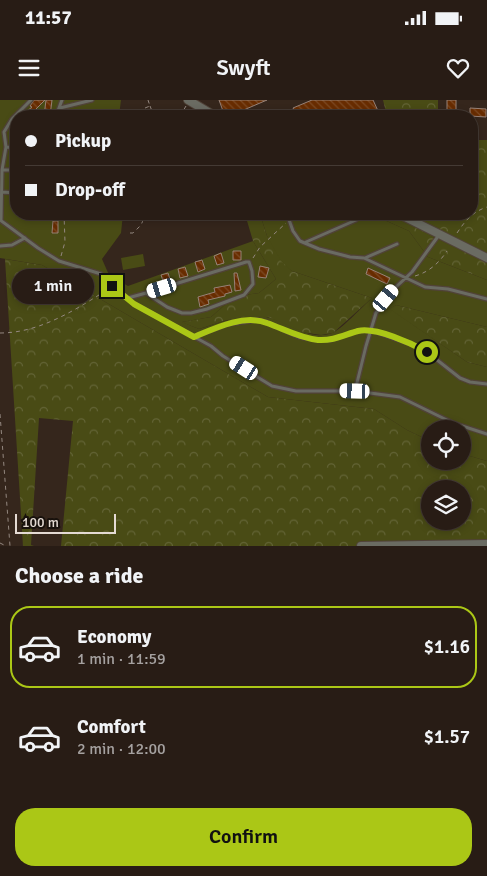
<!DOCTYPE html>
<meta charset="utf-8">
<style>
:root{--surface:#281c15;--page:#342922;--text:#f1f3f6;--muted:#a5a1a0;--line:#443a34;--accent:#abc716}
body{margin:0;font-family:Signika,sans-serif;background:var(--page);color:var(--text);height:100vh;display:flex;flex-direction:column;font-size:19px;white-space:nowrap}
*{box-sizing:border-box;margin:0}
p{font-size:16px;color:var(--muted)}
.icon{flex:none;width:28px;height:28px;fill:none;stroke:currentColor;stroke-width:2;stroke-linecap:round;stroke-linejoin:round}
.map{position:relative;height:446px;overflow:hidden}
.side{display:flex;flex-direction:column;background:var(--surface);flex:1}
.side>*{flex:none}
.banner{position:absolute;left:10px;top:10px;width:468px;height:110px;border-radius:20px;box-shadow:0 2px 8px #0003,0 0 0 1px var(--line);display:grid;align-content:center;height:110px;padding:0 15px;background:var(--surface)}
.buttons{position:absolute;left:421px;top:320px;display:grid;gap:10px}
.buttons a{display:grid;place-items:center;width:50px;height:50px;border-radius:50%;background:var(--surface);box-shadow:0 2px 8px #0003,0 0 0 1px var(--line);font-size:25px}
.scale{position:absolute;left:15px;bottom:12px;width:101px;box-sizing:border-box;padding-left:5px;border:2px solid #e4dad3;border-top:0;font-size:14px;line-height:18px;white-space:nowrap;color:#e4dad3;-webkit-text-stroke:4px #18110c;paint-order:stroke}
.end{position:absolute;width:22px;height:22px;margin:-11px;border:6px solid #abc716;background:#111;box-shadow:0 0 0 2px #111}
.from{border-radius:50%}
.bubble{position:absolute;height:35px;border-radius:18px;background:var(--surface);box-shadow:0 2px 8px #0003,0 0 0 1px var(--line);font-size:16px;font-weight:600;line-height:35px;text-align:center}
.car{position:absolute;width:15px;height:30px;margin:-15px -8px;border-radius:6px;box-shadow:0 0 4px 1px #0007;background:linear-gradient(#fff 24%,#345 0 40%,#fff 0 76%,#345 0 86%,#fff 0)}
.banner b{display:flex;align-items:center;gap:18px;height:48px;font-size:19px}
.banner b+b{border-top:1px solid var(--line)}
.banner i{width:12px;height:12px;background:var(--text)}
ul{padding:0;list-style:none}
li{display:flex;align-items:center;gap:15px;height:82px;margin:0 10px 8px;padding:0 5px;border:2px solid transparent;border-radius:20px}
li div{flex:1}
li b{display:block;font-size:19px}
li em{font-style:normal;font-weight:600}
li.current{border-color:var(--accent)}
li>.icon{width:45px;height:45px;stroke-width:1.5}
h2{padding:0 15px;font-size:22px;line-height:60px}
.action{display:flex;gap:10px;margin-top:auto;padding:10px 15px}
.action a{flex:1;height:58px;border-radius:20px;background:var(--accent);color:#111;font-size:20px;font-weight:600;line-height:58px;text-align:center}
.status{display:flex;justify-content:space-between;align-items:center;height:35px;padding:0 25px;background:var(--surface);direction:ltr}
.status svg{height:14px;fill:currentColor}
header{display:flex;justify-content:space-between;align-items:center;height:65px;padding:0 15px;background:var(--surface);font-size:22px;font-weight:600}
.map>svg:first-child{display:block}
</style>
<div class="status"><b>11:57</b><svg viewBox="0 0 49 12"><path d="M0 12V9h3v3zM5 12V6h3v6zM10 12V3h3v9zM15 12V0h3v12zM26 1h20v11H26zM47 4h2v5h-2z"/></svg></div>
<header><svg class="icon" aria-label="menu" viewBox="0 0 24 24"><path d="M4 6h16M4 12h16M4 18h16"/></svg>Swyft<svg class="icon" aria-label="heart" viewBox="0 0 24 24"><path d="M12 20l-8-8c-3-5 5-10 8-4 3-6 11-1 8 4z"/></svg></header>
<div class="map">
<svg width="487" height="446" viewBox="0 0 487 446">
<defs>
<pattern id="forest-crowns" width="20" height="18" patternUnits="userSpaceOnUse" patternTransform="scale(1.25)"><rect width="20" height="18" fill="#494b15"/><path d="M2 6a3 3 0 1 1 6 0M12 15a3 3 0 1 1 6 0" fill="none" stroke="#636436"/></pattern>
<pattern id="building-back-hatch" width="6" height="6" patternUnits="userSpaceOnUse" patternTransform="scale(1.25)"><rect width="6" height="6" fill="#682c00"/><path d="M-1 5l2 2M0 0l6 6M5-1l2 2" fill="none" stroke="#7d4a24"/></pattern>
</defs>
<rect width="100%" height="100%" fill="#35261c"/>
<path fill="url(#forest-crowns)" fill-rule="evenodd" d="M383,0H438V16H387Z
M471,40H487V180L428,157L409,131L371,114H471Z
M245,114H260L267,136L292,171L372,198L333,233L321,235L301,232L268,217L227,220L199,229L181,222L211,217L235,196L259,193L276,179L253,141Z
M5,159L42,165L268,297L374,309L407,330L430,341V361H462L463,354L487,361V446H61L73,321L39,318L31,445L34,446H23ZM430,389H462V421H430Z
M396,205L487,227V267L467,262L389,209Z"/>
<path fill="#494b15" d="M0,0H121L119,16H16V114H123L121,133L102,159L109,175L128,186L253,141L276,179L259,193L235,196L211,217L182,222L199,229C220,223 244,213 266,217C288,221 308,242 332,233C341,230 363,206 372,198L292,171L281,161L267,136L260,114H371L409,131L428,157L487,180V227L396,205L390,209L467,262L487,267V361L463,354L462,329H430V341L407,330L374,309L268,297L42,165L0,158Z
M143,154L145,166L123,170L121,158Z"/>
<path fill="url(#building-back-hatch)" stroke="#968177" d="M34,0H45L29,16H21L32,7L30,6Z
M46,0H52L50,16H44Z
M219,0H267L232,15L223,11Z
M312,0H373L379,13L370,16H297L293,8Z
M447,0H456V10H459V15H450V11H447Z
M470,8L486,9V17L470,16Z
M53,121H58V133H52Z
M233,151H241V160H233Z
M221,153L224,163L217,165L214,156Z
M202,160L205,169L198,172L195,162Z
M260,166L269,168L266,178L258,177Z
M185,167L188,176L180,178L178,169Z
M368,168L390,178L387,184L366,174Z
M168,173L171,182L164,184L161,175Z
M234,173H237L241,190L235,191Z
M230,185L232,192L225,194V196L208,200L209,204L200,207L198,197L215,192L214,188Z"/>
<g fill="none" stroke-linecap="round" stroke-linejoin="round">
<defs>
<path id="service" d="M60,8L92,0
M56,16L62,0
M6,47L16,48
M2,70H16
M2,92L16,93
M287,114L293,131L300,141L319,149L350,157L364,158L425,187L448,189L487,199
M0,120L38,148L59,161L101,174L134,204L211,246L223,256L272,286L296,291H355L366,246L376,213L396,187L412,172L439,135
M1,120L2,70L6,47L4,32L12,19L31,0
M306,142L356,120
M0,146L12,145L25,138
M365,158L397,144
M128,198L146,193L167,207L182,213H191L207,209L244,195L253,184L252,171L249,162H246L146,193
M194,237L228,224L257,220L266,222L299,237L317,240H331L358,231L370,230L416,246L427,252L460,278L470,282L487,284
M355,291L400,297L453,323L487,334"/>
<path id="tertiary" d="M188,0L215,16
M399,114L487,158
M361,446L487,444"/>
</defs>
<use href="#service" stroke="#514339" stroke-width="5.5"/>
<use href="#tertiary" stroke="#514339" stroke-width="10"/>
<path stroke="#948880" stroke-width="1" stroke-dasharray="4 4" stroke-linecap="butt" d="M150,6L154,16
M145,8L150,6L148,0
M180,16L186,6
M66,118H85
M130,133H133C140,126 144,124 143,114
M457,133C465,121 472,112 487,107
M61,156L65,142L64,114
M253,158L260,147L286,123
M415,176C429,172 439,163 447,151
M0,233C40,233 77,209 110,188
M0,314L10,446
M0,443L6,446"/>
<use href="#service" stroke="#6a6b62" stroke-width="3"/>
<use href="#tertiary" stroke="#6a6b62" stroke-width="8"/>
</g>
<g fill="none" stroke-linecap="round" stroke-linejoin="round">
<path stroke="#abc716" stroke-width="6" d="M112,186L134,204L194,237C215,228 244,214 267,223C284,229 299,238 318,240C333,241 344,235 358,231C376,227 411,243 427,252"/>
</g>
</svg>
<div class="buttons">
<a><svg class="icon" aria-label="locate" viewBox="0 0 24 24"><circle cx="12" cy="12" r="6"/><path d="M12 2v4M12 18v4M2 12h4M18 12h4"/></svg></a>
<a><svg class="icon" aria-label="layers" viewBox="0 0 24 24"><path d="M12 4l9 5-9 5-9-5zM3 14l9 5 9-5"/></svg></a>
</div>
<div class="scale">100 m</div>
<i class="end from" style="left:427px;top:252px"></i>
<i class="end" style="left:112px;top:186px"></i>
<div class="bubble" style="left:12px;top:169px;width:82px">1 min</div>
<i class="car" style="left:162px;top:188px;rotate:253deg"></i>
<i class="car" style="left:386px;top:198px;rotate:40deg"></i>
<i class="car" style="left:244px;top:268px;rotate:302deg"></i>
<i class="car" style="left:355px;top:291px;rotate:272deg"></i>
<div class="banner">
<b><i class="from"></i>Pickup</b>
<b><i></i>Drop-off</b>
</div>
</div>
<section class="side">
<h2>Choose a ride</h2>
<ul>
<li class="current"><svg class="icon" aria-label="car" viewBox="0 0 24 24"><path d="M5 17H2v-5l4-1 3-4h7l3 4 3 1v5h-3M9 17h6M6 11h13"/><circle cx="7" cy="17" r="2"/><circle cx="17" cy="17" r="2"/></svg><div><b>Economy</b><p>1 min · 11:59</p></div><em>$1.16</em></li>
<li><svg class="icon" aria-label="car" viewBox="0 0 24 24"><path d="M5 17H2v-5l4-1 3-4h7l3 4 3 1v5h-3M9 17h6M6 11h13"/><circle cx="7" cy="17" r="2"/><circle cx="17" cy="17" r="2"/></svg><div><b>Comfort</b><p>2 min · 12:00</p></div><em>$1.57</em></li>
</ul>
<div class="action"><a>Confirm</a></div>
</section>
